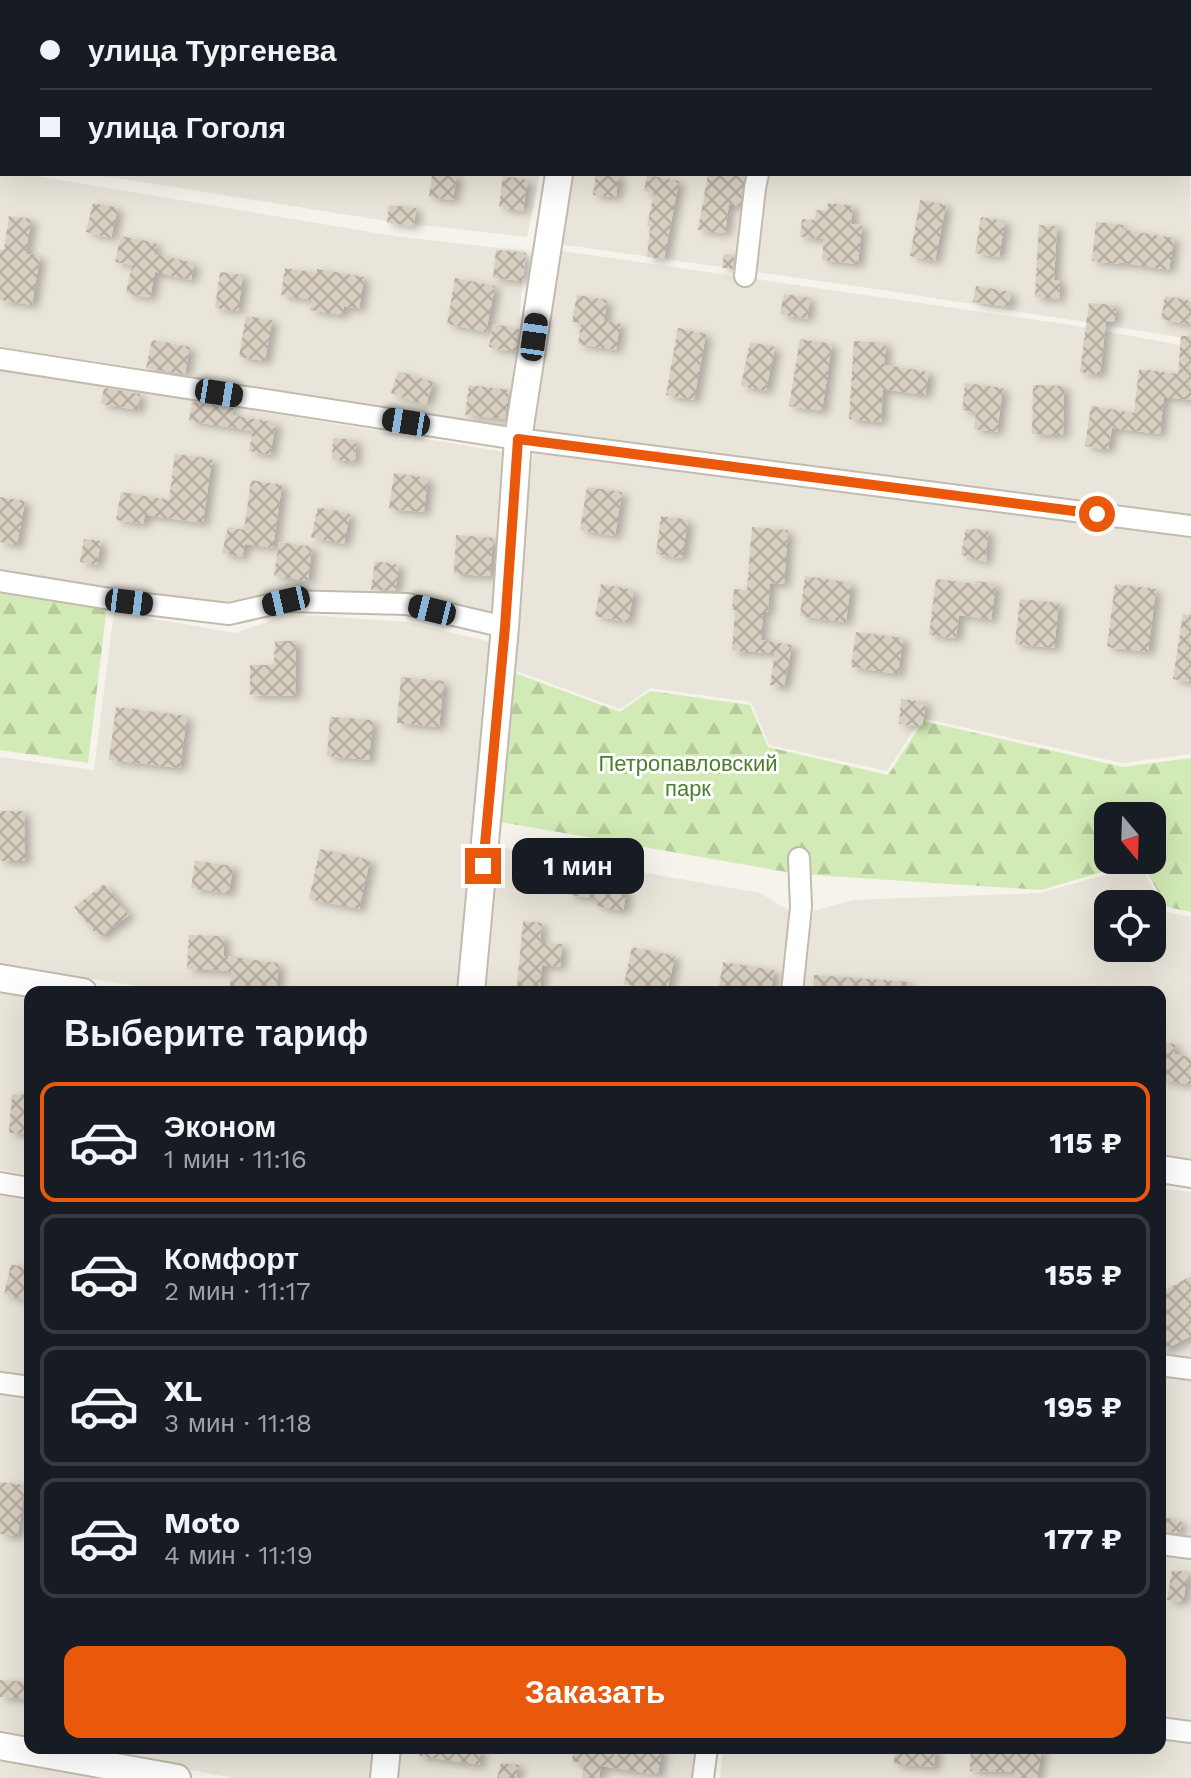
<!DOCTYPE html>
<html lang="ru">
<meta charset="utf-8">
<style>
:root{--surface:#171b24;--page:#20242c;--text:#f1f3f6;--muted:#9ea1a6;--line:#363941;--accent:#ea580c}
body{margin:0;font-family:"Work Sans",sans-serif;background:var(--page);color:var(--text);height:100vh;display:flex;flex-direction:column;font-size:30px;white-space:nowrap}
*{box-sizing:border-box;margin:0}
p{font-size:26px;color:var(--muted)}
.icon{flex:none;width:44px;height:44px;fill:none;stroke:currentColor;stroke-width:2;stroke-linecap:round;stroke-linejoin:round}
.map{position:relative;flex:1;overflow:hidden}
.sheet{position:absolute;left:24px;top:986px;width:1142px;height:768px;display:flex;flex-direction:column;background:var(--surface);border-radius:16px;box-shadow:0 8px 32px #0002}
.sheet>*{flex:none}
.banner{position:absolute;left:0px;top:0px;width:1192px;height:176px;box-shadow:0 8px 32px #0002;display:grid;align-content:center;height:176px;padding:0 40px;background:var(--surface)}
.needle{width:52px;rotate:161deg}
.buttons{position:absolute;left:1094px;top:802px;display:grid;gap:16px}
.buttons a{display:grid;place-items:center;width:72px;height:72px;border-radius:16px;background:var(--surface);box-shadow:0 8px 32px #0002;font-size:40px}
.end{position:absolute;width:36px;height:36px;margin:-18px;border:10px solid #ea580c;background:#fff;box-shadow:0 0 0 4px #fff}
.from{border-radius:50%}
.bubble{position:absolute;height:56px;border-radius:16px;background:var(--surface);box-shadow:0 8px 32px #0002;font-size:26px;font-weight:700;line-height:56px;text-align:center}
.car{position:absolute;width:24px;height:48px;margin:-24px -12px;border-radius:10px;box-shadow:0 0 6px 2px #0007;background:linear-gradient(#222 24%,#8ab4d8 0 40%,#222 0 76%,#8ab4d8 0 86%,#222 0)}
.banner b{display:flex;align-items:center;gap:28px;height:76px;font-size:30px}
.banner b+b{border-top:2px solid var(--line)}
.banner i{width:20px;height:20px;background:var(--text)}
ul{padding:0;list-style:none}
li{display:flex;align-items:center;gap:24px;height:120px;margin:0 16px 12px;padding:0 24px;border:4px solid var(--line);border-radius:16px}
li div{flex:1}
li b{display:block;font-size:30px}
li em{font-style:normal;font-weight:700}
li.active{border-color:var(--accent)}
li>.icon{width:72px;height:72px;stroke-width:1.5}
h2{padding:0 40px;font-size:36px;line-height:96px}
.cta{display:flex;gap:16px;margin-top:auto;padding:16px 40px}
.cta a{flex:1;height:92px;border-radius:16px;background:var(--accent);color:#fff;font-size:32px;font-weight:700;line-height:92px;text-align:center}
.map>svg:first-child{display:block}
</style>
<div class="map">
<svg width="1191" height="1778" viewBox="0 0 1191 1778">
<defs>
<pattern id="forest-firs" width="22" height="20" patternUnits="userSpaceOnUse" patternTransform="scale(2)"><rect width="22" height="20" fill="#d2eab5"/><path d="M5 1l3.5 6h-7zM16 11l3.5 6h-7z" fill="#b6ca9c"/></pattern>
<pattern id="building-cross-hatch" width="8" height="8" patternUnits="userSpaceOnUse" patternTransform="scale(2)"><rect width="8" height="8" fill="#d8cfc1"/><path d="M0 0l8 8M0 8l8-8" fill="none" stroke="#b1aa9e"/></pattern>
<filter id="shadow"><feDropShadow dx="6" dy="3.5" stdDeviation="4" flood-color="#0004"/></filter>
</defs>
<rect width="100%" height="100%" fill="#f6f3ec"/>
<path fill="#eae5da" fill-rule="evenodd" d="M0,0H183L195,2H2V156L0,155Z
M1190,152L1191,339L883,290L552,243L564,174H1190Z
M0,170H2V174H25L394,236L526,251L508,425L0,347Z
M91,174H540L527,237L386,221Z
M549,249L1071,325L1191,347V524L521,437Z
M0,370L133,390L510,453L490,618L291,592L221,602L131,591L0,571Z
M534,447L1191,531V754L1122,763L927,719L914,730L887,771L769,745L751,702L651,688L620,709L505,667Z
M114,612L235,633L290,614L408,622L491,642L459,992H175L0,964V757L94,770Z
M500,847L760,893L792,912L784,992H482Z
M1140,865L1167,912L1191,917V1167L1160,1162V992H803L813,911L853,900L1040,893ZM1108,904H1152V948H1108Z
M0,987L30,992V1175L0,1170Z
M1160,1188L1191,1192V1365L1160,1362Z
M0,1192L30,1197V1379L0,1375Z
M1160,1372L1191,1377V1539L1160,1535Z
M0,1394L30,1398V1741L0,1735Z
M1160,1555L1191,1560V1727L1160,1723Z
M1160,1737L1191,1741V1778H720L723,1748H1160Z
M71,1748H374L371,1778H234Z
M387,1748H704L700,1778H383Z
M0,1757L134,1778H0Z"/>
<path fill="url(#forest-firs)" fill-rule="evenodd" d="M0,590L107,606L88,763L0,750Z
M504,669L620,712L650,691L750,705L768,747L888,775L923,721L1123,767L1191,758V912L1167,907L1140,861L1041,890L798,874L489,820ZM1108,816H1152V860H1108Z"/>
<path fill="url(#building-cross-hatch)" filter="url(#shadow)" d="M432,174H457L453,200L429,197Z
M596,174H619L616,197L593,195Z
M708,174H745L740,206L729,204L725,233L698,230Z
M647,175L679,181L664,259L647,257L650,227L647,226L654,193L644,191Z
M503,176L528,180L523,211L499,207Z
M920,200L946,205L935,261L910,256Z
M93,203L118,208L111,238L86,232Z
M828,203L853,206L851,224L862,225L858,264L822,260L824,239L800,237L802,219L815,220L816,210L827,211Z
M389,205L416,208L414,226L387,223Z
M9,216L31,219L26,254L40,256L32,305L0,300V249L4,250Z
M981,217L1005,221L999,257L975,253Z
M1096,222L1123,225V230L1174,238L1169,270L1119,262V264L1092,261Z
M1039,225L1057,226L1054,280H1060L1059,299L1035,297Z
M121,236L156,243L154,254L194,263L191,280L155,272L150,298L126,293L132,265L115,262Z
M496,250L526,253L523,281L493,278Z
M724,254L734,255L733,269L722,268Z
M285,268L316,273L317,269L364,277L359,309L344,306L342,315L310,310L312,300L281,295Z
M220,272L243,275L238,311L215,308Z
M455,278L495,286L486,332L447,324Z
M976,286L1011,292L1009,307L973,302Z
M784,294L810,298L807,319L780,314Z
M577,295L607,300L604,321L620,323L616,350L578,344L581,323L572,322Z
M1165,296L1191,301V325L1161,319Z
M1089,303L1116,305L1114,322L1106,321L1100,375L1080,372Z
M246,316L272,320L265,361L239,357Z
M493,324L519,329L515,352L489,347Z
M678,328L706,334L694,400L666,395Z
M1181,336H1191V400L1164,397L1160,434L1112,428L1108,450L1085,446L1091,406L1134,413L1139,369L1178,374Z
M800,339L832,344L822,411L789,406Z
M152,340L190,347L185,374L146,368Z
M854,341L886,343L884,365L929,372L925,395L883,389L881,422L849,419Z
M750,342L775,347L766,391L741,386Z
M398,371L433,382L426,405L391,393Z
M965,383L1003,388L997,432L974,429L976,412L962,410Z
M469,385L509,390L505,419L465,415Z
M1033,385L1064,386L1063,435L1032,434Z
M104,388L140,394L138,410L101,404Z
M192,402L233,408L232,415L276,423L270,455L249,451L253,431L189,421Z
M333,438L356,440L355,462L332,459Z
M175,454L212,459L203,523L145,515L143,524L116,520L121,492L169,500Z
M394,473L428,478L424,512L389,509Z
M251,480L282,485L273,548L245,544L242,557L222,553L228,527L244,530Z
M587,487L622,492L615,536L580,530Z
M0,497L25,501L17,545L0,542Z
M318,507L350,514L344,544L311,537Z
M661,516L688,520L682,558L656,554Z
M752,527L788,530L784,584L770,583L768,612H763L761,640L792,645L784,687L770,685L775,653L732,651L735,610H732L734,589L747,590Z
M966,529L988,530L986,562L961,555Z
M456,535L493,538L490,576L454,574Z
M84,539L101,541L97,565L80,562Z
M279,542L312,547L308,581L274,576Z
M375,561L399,565L395,591L371,590Z
M805,576L851,583L846,622L800,616Z
M936,579L976,584L977,581L996,584L991,620L959,615L956,638L929,635Z
M601,584L634,590L628,622L595,616Z
M1115,584L1156,589L1148,652L1107,647Z
M1020,599L1059,603L1054,648L1015,644Z
M1183,614L1191,615V682L1173,679Z
M856,632L903,638L898,674L851,667Z
M275,641H296L295,696L250,695V665H274Z
M401,677L444,681L439,727L397,723Z
M901,699L926,702L922,727L899,724Z
M116,707L187,716L180,768L109,760Z
M330,717L373,720L369,760L327,756Z
M0,811H24L25,861H0Z
M320,849L370,860L359,909L309,899Z
M575,859L600,862L596,884L627,889L623,911L597,906L598,899L569,895Z
M195,861L233,866L229,893L191,888Z
M104,884L129,915L99,938L74,907Z
M523,921L542,923L540,943L562,944L560,967L542,965L540,988L517,986Z
M189,935L224,936V956L279,963L276,992L229,991L232,971L187,969Z
M632,947L675,956L667,992L624,984Z
M723,962L774,970L771,992H718Z
M814,975L909,982L908,992H813Z
M1160,1042L1176,1044L1174,1054L1191,1057V1085L1160,1080Z
M12,1094L30,1095L29,1134L9,1133Z
M11,1264L30,1269V1301L4,1294Z
M1191,1276V1336L1160,1352V1293Z
M0,1482L25,1485L18,1536L0,1534Z
M1160,1516L1182,1522L1179,1533L1160,1531Z
M1172,1570L1188,1572L1183,1602L1167,1600Z
M0,1680L30,1682V1699L0,1697Z
M419,1748H481L479,1765L419,1756Z
M619,1748H662L658,1775L601,1766L599,1778H582L584,1763L572,1761L573,1750L618,1755Z
M895,1748H935L934,1767L894,1764Z
M971,1748H1042L1037,1778H1014L1015,1772L970,1771Z
M501,1763L519,1765L516,1778H497Z"/>
<g fill="none" stroke-linecap="round" stroke-linejoin="round">
<defs>
<path id="minor" d="M1106,0L1119,2
M1190,11L1191,12
M745,276L755,188L758,174
M0,359L518,439L1191,526
M0,581L129,602L229,614L286,601L407,604L505,627
M792,992L801,907L799,858
M0,1183L30,1188
M1160,1365L1191,1369
M0,1383L30,1387
M1160,1544L1191,1548
M1160,1728L1191,1732
M703,1778L707,1748"/>
<path id="tertiary" d="M234,0L245,2
M1190,146H1191
M0,978L83,992
M471,992L505,627L518,439L559,174
M1160,1169L1191,1174
M0,1746L177,1778
M384,1778L387,1748"/>
</defs>
<use href="#minor" stroke="#c2bbae" stroke-width="24"/>
<use href="#tertiary" stroke="#c2bbae" stroke-width="30"/>
<use href="#minor" stroke="#fff" stroke-width="20"/>
<use href="#tertiary" stroke="#fff" stroke-width="26"/>
<defs>
<path id="rail" d="M560,0L572,2
M638,0L650,2
M702,0L714,2
M782,0L794,2
M1190,63H1191
M1190,76H1191
M1190,89H1191"/>
</defs>
<use href="#rail" stroke="#9a9a9a" stroke-width="8"/>
<use href="#rail" stroke="#fff" stroke-width="5" stroke-dasharray="15" stroke-linecap="butt"/>
</g>
<g fill="none" stroke-linecap="round" stroke-linejoin="round">
<path stroke="#ea580c" stroke-width="10" d="M483,866L505,627L518,439L1097,514"/>
</g>
<g text-anchor="middle" dominant-baseline="central" stroke-width="6" stroke-linejoin="round" paint-order="stroke">
<g font-size="22" fill="#4a7f2a" stroke="#fff">
<text x="688" y="763">Петропавловский<tspan x="688" dy="25">парк</tspan></text>
</g>
</g>
</svg>
<div class="buttons">
<a><svg class="needle" viewBox="-14 -14 28 28"><path d="M0-13l5 13h-10z" fill="#e53935"/><path d="M0 13l5-13h-10z" fill="#9ea1a6"/></svg></a>
<a><svg class="icon" aria-label="locate" viewBox="0 0 24 24"><circle cx="12" cy="12" r="6"/><path d="M12 2v4M12 18v4M2 12h4M18 12h4"/></svg></a>
</div>
<i class="end from" style="left:1097px;top:514px"></i>
<i class="end" style="left:483px;top:866px"></i>
<div class="bubble" style="left:512px;top:838px;width:132px">1 мин</div>
<i class="car" style="left:534px;top:337px;rotate:8deg"></i>
<i class="car" style="left:219px;top:393px;rotate:99deg"></i>
<i class="car" style="left:406px;top:422px;rotate:279deg"></i>
<i class="car" style="left:286px;top:601px;rotate:257deg"></i>
<i class="car" style="left:129px;top:602px;rotate:97deg"></i>
<i class="car" style="left:432px;top:610px;rotate:284deg"></i>
<div class="banner">
<b><i class="from"></i>улица Тургенева</b>
<b><i></i>улица Гоголя</b>
</div>
<section class="sheet">
<h2>Выберите тариф</h2>
<ul>
<li class="active"><svg class="icon" aria-label="car" viewBox="0 0 24 24"><path d="M5 17H2v-5l4-1 3-4h7l3 4 3 1v5h-3M9 17h6M6 11h13"/><circle cx="7" cy="17" r="2"/><circle cx="17" cy="17" r="2"/></svg><div><b>Эконом</b><p>1 мин · 11:16</p></div><em>115 ₽</em></li>
<li><svg class="icon" aria-label="car" viewBox="0 0 24 24"><path d="M5 17H2v-5l4-1 3-4h7l3 4 3 1v5h-3M9 17h6M6 11h13"/><circle cx="7" cy="17" r="2"/><circle cx="17" cy="17" r="2"/></svg><div><b>Комфорт</b><p>2 мин · 11:17</p></div><em>155 ₽</em></li>
<li><svg class="icon" aria-label="car" viewBox="0 0 24 24"><path d="M5 17H2v-5l4-1 3-4h7l3 4 3 1v5h-3M9 17h6M6 11h13"/><circle cx="7" cy="17" r="2"/><circle cx="17" cy="17" r="2"/></svg><div><b>XL</b><p>3 мин · 11:18</p></div><em>195 ₽</em></li>
<li><svg class="icon" aria-label="car" viewBox="0 0 24 24"><path d="M5 17H2v-5l4-1 3-4h7l3 4 3 1v5h-3M9 17h6M6 11h13"/><circle cx="7" cy="17" r="2"/><circle cx="17" cy="17" r="2"/></svg><div><b>Moto</b><p>4 мин · 11:19</p></div><em>177 ₽</em></li>
</ul>
<div class="cta"><a>Заказать</a></div>
</section>
</div>
